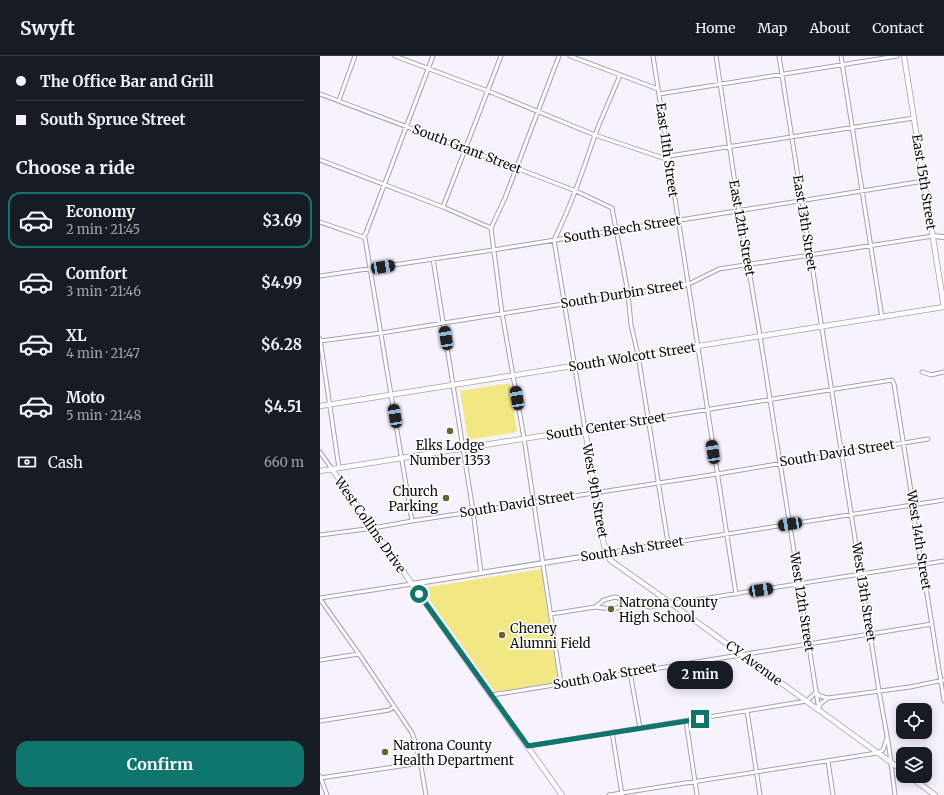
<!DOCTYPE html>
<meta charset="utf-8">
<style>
:root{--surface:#171b24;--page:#20242c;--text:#f1f3f6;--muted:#9ea1a6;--line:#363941;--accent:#0f766e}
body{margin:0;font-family:Merriweather,serif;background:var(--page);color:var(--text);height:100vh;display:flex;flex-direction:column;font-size:15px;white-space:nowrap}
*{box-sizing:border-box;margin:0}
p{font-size:13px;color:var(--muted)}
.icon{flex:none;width:22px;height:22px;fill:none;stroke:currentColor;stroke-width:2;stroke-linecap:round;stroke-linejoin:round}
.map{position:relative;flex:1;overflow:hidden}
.details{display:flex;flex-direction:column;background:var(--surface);width:320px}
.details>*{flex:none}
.hud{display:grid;align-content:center;height:88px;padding:0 16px;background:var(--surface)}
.tools{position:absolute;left:576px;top:647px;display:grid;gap:8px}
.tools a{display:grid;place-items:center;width:36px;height:36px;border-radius:8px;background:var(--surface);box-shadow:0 2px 10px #0003;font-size:20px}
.end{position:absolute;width:18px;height:18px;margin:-9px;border:5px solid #0f766e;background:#fff;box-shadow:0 0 0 2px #fff}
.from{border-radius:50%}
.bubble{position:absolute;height:28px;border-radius:12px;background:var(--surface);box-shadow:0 2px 10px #0003;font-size:13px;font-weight:700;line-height:28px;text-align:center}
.car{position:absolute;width:12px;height:24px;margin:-12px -6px;border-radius:5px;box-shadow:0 0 3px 1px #0007;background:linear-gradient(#222 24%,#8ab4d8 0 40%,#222 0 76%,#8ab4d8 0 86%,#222 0)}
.hud b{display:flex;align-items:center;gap:14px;height:38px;font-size:15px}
.hud b+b{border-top:1px solid var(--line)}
.hud i{width:10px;height:10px;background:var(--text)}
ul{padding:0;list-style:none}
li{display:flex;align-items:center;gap:12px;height:56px;margin:0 8px 6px;padding:0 8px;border:2px solid transparent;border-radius:12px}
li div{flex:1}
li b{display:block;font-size:15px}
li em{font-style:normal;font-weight:700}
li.current{border-color:var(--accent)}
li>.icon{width:36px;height:36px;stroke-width:1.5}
h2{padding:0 16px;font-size:18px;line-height:48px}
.pay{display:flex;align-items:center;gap:10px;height:44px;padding:0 16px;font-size:15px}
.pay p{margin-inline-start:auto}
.cta{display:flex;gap:8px;margin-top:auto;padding:8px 16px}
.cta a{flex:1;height:46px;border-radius:12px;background:var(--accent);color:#fff;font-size:16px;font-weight:700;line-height:46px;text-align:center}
header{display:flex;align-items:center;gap:24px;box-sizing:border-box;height:56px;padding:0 20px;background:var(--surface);border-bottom:1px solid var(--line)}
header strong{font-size:19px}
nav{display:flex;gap:22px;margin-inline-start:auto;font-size:14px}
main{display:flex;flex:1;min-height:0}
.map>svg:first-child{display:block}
</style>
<header>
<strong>Swyft</strong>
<nav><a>Home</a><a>Map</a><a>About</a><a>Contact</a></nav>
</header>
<main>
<section class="details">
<div class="hud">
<b><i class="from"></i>The Office Bar and Grill</b>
<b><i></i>South Spruce Street</b>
</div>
<h2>Choose a ride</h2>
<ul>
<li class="current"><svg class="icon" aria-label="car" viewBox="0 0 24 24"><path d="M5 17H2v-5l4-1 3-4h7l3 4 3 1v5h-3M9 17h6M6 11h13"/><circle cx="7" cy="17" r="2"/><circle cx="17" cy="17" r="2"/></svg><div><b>Economy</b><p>2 min · 21:45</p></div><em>$3.69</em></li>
<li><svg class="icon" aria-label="car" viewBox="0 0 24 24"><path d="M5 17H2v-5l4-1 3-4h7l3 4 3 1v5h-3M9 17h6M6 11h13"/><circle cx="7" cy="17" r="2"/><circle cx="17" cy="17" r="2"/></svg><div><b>Comfort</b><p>3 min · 21:46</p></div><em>$4.99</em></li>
<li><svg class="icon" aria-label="car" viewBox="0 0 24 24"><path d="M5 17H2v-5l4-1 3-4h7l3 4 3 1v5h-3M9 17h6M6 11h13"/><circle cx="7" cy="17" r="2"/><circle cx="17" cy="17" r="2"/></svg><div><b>XL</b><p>4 min · 21:47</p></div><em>$6.28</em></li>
<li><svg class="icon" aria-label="car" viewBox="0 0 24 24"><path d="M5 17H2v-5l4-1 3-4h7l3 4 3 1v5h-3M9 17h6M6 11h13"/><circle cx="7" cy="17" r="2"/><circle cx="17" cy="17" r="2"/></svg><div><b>Moto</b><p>5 min · 21:48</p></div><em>$4.51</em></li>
</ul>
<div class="pay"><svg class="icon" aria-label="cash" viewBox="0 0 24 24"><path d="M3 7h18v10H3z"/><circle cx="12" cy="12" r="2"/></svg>Cash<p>660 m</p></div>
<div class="cta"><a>Confirm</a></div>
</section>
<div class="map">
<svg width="624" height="739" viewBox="0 0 624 739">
<rect width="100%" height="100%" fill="#f7f3fe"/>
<path fill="#f1e783" d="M190,327L197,376L148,384L140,335Z
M221,513L238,626L175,636L101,532Z"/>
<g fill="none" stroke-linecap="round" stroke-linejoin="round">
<defs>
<path id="minor" d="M75,0L168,35L275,79L349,104
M239,0L185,142L171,172L182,257L204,382L241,628
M250,0L338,33
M333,0L416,538
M396,0L419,154L440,280L499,654
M459,0L559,635L569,691L575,739
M521,0L562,262
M0,38L196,112L256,135L292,152L308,237L311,269L318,299L348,487
M339,38L577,0
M19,44L35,0
M349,100L594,62
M0,104L123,151L171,172
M123,151L181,0
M0,166L43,181
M43,181L45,182L92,465
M43,181L46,177L113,0
M234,184L265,373L572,324L574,328L593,448L596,479L607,538L624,645
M234,184C251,150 263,114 275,79C283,58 292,39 300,19
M113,203L153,455L161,517
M0,220L173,194L604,125
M0,283L19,412
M0,285L61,277L369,228L399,213L613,180
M602,316L611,319L624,316
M0,396L12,413
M0,479L53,472L92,465L397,418L608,383
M286,497L624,444
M0,542L92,528
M0,543L39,598L92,677C100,697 102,718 106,739
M275,551L284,544L295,541L330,551L624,505
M231,558L275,551L292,553L297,552L310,545
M0,604L39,598
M310,616L320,672
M172,639L612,568
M500,650V648L508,642
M427,655L440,739
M0,665L69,654L74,651
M366,665L377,739
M292,676L302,738
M208,690L487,645L496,636L500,640L508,642L590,631L624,624
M508,705L513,739
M0,720L7,739
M0,722L101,707
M289,739L557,697L563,694L567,682"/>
<path id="tertiary" d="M613,180L624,181
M92,528L286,497"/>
<path id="secondary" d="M584,0L624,251
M0,350L624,251
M12,413L92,528L242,739
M0,415L265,373L284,489L290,504L352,548L583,715
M589,720L615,739"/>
</defs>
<use href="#minor" stroke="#a5a0ad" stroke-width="5"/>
<use href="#tertiary" stroke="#a5a0ad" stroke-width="6"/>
<use href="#secondary" stroke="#a5a0ad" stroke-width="6"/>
<use href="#minor" stroke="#fff" stroke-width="3"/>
<use href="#tertiary" stroke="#fff" stroke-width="4"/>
<use href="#secondary" stroke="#fff" stroke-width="4.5"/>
</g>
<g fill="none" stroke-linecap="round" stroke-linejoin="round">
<path stroke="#0f766e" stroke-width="5" d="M99,538L208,690L380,663"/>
</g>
<g fill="#68632f" stroke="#fff" stroke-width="1.5">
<circle cx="130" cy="375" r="4"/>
<circle cx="126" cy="442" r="4"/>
<circle cx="291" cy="553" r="4"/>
<circle cx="182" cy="579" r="4"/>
<circle cx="65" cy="696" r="4"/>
</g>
<g text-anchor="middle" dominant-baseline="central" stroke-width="3" stroke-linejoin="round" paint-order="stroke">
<g font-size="13" fill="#0f0d11" stroke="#fff">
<text transform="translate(147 93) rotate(21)">South Grant Street</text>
<text transform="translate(347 94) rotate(82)">East 11th Street</text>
<text transform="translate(604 126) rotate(81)">East 15th Street</text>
<text transform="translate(485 167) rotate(81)">East 13th Street</text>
<text transform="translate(422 172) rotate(80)">East 12th Street</text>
<text transform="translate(302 173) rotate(-9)">South Beech Street</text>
<text transform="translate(302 238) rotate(-9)">South Durbin Street</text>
<text transform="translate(312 301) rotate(-9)">South Wolcott Street</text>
<text transform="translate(286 370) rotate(-9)">South Center Street</text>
<text transform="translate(517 397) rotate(-9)">South David Street</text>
<text transform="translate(275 435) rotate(80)">West 9th Street</text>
<text transform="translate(197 448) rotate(-9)">South David Street</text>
<text transform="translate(50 469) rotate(55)">West Collins Drive</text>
<text transform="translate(599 484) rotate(81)">West 14th Street</text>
<text transform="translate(312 493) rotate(-9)">South Ash Street</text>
<text transform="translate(544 536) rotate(81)">West 13th Street</text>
<text transform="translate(482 546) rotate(81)">West 12th Street</text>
<text transform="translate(434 607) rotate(36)">CY Avenue</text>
<text transform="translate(285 620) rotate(-10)">South Oak Street</text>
</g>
<g font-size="13" fill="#0f0d11" stroke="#fff" text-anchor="start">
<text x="130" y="389" text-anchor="middle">Elks Lodge<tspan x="130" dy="15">Number 1353</tspan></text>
<text x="118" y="435" text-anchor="end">Church<tspan x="118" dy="15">Parking</tspan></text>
<text x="299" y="546">Natrona County<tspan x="299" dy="15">High School</tspan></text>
<text x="190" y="572">Cheney<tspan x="190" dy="15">Alumni Field</tspan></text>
<text x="73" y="689">Natrona County<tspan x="73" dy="15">Health Department</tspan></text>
</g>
</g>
</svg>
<div class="tools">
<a><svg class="icon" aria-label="locate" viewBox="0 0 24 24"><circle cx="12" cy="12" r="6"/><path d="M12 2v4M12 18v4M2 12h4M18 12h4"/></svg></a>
<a><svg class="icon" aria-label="layers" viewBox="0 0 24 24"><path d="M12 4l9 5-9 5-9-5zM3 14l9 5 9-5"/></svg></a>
</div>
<i class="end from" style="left:99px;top:538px"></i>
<i class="end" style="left:380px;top:663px"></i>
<div class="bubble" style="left:347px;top:605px;width:66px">2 min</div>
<i class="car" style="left:63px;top:211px;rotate:81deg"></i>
<i class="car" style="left:126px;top:282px;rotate:351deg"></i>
<i class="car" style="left:197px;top:342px;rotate:350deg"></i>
<i class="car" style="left:75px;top:360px;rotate:351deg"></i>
<i class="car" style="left:393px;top:396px;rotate:351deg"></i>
<i class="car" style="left:470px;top:468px;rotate:261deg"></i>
<i class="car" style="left:441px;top:534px;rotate:81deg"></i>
</div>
</main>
